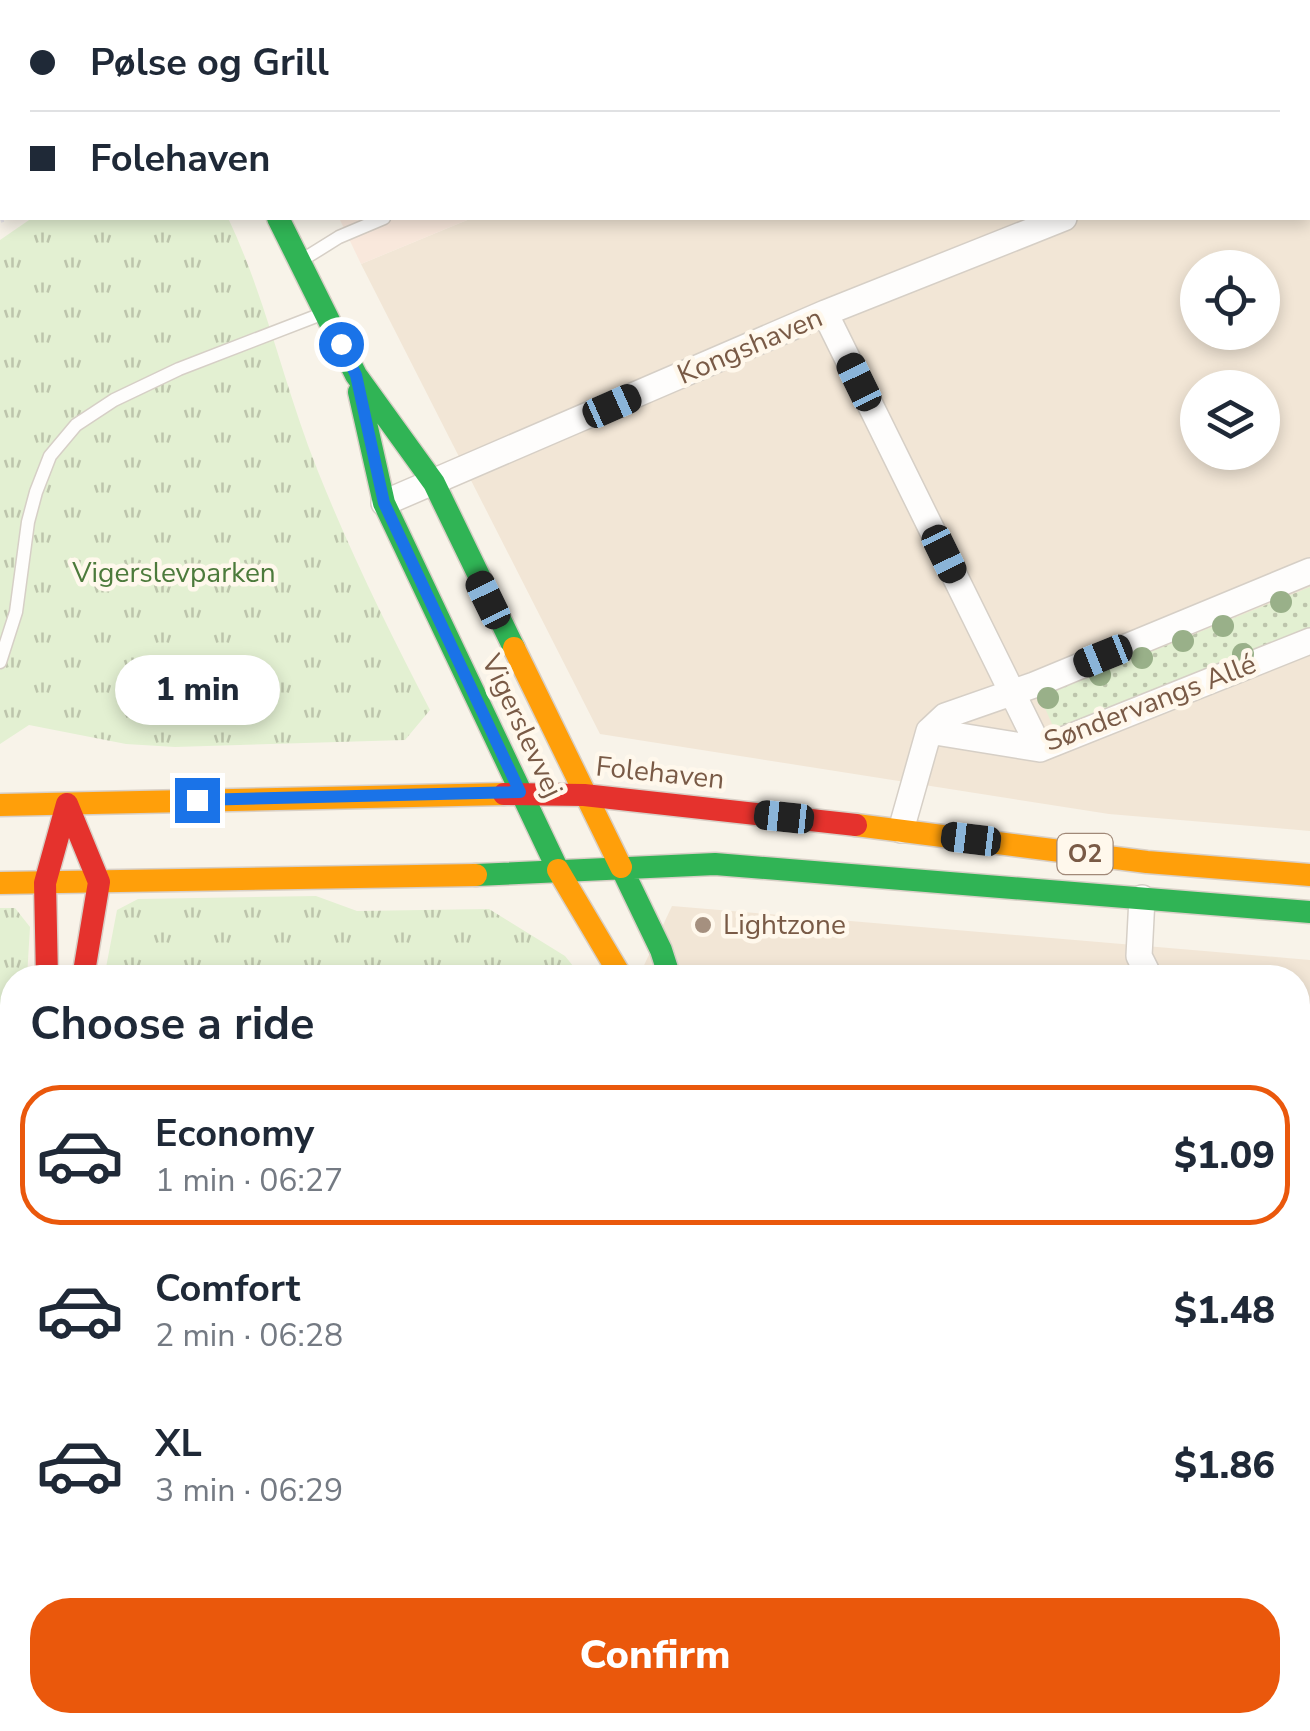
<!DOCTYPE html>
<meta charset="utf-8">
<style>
:root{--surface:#fff;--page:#f6f6f7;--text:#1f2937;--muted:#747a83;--line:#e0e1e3;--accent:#ea580c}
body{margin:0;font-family:"Nunito Sans",sans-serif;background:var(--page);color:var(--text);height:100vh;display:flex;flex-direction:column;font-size:38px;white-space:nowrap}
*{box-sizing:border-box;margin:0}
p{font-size:32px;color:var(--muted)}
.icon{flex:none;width:55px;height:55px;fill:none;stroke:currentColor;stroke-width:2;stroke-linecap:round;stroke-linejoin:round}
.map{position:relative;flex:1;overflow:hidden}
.details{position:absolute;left:0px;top:965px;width:1310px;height:768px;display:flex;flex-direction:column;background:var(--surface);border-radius:40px 40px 0 0;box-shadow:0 5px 15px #0003}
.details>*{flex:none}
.top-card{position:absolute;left:0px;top:0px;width:1310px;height:220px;box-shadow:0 5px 15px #0003;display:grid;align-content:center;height:220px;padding:0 30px;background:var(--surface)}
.fabs{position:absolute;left:1180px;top:250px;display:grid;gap:20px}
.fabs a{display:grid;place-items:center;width:100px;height:100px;border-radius:50%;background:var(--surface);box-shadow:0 5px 15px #0003;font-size:50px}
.end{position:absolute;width:45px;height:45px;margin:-22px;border:12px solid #1a73e8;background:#fff;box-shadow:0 0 0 5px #fff}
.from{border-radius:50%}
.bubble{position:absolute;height:70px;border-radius:35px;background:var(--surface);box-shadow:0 5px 15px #0003;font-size:32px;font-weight:800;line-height:70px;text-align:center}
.car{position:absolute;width:30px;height:60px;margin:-30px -15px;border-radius:12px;box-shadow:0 0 8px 2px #0007;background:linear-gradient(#222 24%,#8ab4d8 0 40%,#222 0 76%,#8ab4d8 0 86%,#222 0)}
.top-card b{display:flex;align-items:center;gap:35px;height:95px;font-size:38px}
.top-card b+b{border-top:2px solid var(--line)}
.top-card i{width:25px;height:25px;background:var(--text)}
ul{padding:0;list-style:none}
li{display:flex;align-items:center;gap:30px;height:140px;margin:0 20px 15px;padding:0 10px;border:5px solid transparent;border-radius:40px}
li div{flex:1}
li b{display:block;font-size:38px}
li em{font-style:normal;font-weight:800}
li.on{border-color:var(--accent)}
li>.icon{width:90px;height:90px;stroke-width:1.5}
h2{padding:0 30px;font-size:45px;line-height:120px}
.primary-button{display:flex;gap:20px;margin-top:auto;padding:20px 30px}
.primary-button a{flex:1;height:115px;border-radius:40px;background:var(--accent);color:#fff;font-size:40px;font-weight:800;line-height:115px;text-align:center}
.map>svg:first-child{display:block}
</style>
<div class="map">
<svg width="1310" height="1731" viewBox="0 0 1310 1731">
<defs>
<pattern id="grass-dots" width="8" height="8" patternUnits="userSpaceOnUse" patternTransform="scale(2.5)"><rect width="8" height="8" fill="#e3f0d2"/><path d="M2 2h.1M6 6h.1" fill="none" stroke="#bdc5ac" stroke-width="1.8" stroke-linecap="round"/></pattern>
<pattern id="park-tufts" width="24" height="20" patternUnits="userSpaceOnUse" patternTransform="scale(2.5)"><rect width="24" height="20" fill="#e3f0d2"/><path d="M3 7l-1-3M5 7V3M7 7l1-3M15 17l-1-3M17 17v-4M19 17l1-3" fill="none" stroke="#bdc5ac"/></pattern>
</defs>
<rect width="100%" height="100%" fill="#f8f3e9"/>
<path fill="#f2e6d6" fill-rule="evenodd" d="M989,0H1310V831L1109,814L600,734L361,264L472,218H1308V2H984ZM1198,268H1262V332H1198ZM1198,388H1262V452H1198Z
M672,906L1310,960V1731H721L716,1720H1298V978H638Z
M0,1291L12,1304V1720H336L340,1731H0Z"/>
<path fill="#f9e8dc" d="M339,0H989L336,2Z
M339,218H472L361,264Z"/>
<path fill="url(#grass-dots)" d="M1310,587V631L1056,733L1040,697Z"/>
<path fill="url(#park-tufts)" d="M32,218H228C266,298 284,386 317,469C350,552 389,631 430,710L405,740L175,747L126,744L29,725L0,744V240Z
M316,896L357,911L489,909L565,956L582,977L104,978L117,910L138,899Z
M0,908H15L30,927L27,977L12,978V1083L0,1110Z
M12,1203V1304L0,1291V1213Z
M336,1720H716L721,1731H340Z"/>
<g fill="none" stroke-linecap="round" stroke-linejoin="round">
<path stroke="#c9e6ea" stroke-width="55" d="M412,1720L417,1731"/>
<defs>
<path id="lane" d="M333,0L334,2
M910,2L913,0
M302,260L339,237L384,218
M0,662L16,612L28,522L36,492L50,456L76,425L114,400L179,369L319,315"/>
<path id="street" d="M1308,121L1310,120
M825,313L1040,749
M384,503L825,313L1064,218
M929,731L1040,749L1310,641
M901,830L929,731L945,716L1034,685L1310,571
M1142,898L1139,956L1150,978
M1298,1281L1310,1307
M0,1592L12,1611
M86,1720L93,1731"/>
<path id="fast" d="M278,218L356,375L434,483L514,648
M359,392L384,503L558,870
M621,867L661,950L670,978
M476,875L715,864L1310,912
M0,1168L12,1151
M1017,1720L1022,1731"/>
<path id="slow" d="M174,0L175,2
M285,2L289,0
M514,648L621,867
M0,805L504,794
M856,825L1147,862L1310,875
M558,870L622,978
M0,883L476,875"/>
<path id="jam" d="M504,794L584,795L856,825
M67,804L99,882L83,978
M47,978L45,883L67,804"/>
</defs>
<use href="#lane" stroke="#d6cfc6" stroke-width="15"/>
<use href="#street" stroke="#d6cfc6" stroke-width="28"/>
<use href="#fast" stroke="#d8cfc6" stroke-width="25"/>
<use href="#slow" stroke="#d8cfc6" stroke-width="25"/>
<use href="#jam" stroke="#d8cfc6" stroke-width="25"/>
<use href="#lane" stroke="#fefdfc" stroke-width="12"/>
<use href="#street" stroke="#fefdfc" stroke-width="25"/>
<use href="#fast" stroke="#30b455" stroke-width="22"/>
<use href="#slow" stroke="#ff9f0a" stroke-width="22"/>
<use href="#jam" stroke="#e5322d" stroke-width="22"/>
<path stroke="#e4e1e5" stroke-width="8" stroke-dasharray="15 10" stroke-linecap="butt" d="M0,198L2,197
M0,219L3,218"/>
</g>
<g fill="#99b089">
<circle cx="1281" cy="602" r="11"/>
<circle cx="1223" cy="626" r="11"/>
<circle cx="1183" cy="641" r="11"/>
<circle cx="1243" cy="654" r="11"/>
<circle cx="1142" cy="658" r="11"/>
<circle cx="1100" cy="675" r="11"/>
<circle cx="1048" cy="698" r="11"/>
</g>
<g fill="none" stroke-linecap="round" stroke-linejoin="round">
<path stroke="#1a73e8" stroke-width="12" d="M197,800L520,792L384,503L356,375L341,344"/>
</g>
<circle fill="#a5907f" stroke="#fff8ec" stroke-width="4" cx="703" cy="925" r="10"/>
<g text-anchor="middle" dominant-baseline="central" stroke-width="9" stroke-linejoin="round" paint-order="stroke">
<rect fill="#fff8ec" stroke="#a18978" stroke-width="2.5" x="1057.5" y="834" width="55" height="40" rx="8"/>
<g font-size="25" font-weight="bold" fill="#795a46">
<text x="1085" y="854">O2</text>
</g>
<g font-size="28" fill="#795a46" stroke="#fff8ec">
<text transform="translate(750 346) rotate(-23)">Kongshaven</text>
<text transform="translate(1150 703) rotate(-21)">Søndervangs Allé</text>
<text transform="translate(522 726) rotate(65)">Vigerslevvej</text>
<text transform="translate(660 773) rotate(6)">Folehaven</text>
</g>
<g font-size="28" fill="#4c7a3b" stroke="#fff8ec">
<text x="174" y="573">Vigerslevparken</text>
</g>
<g font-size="28" fill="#795a46" stroke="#fff8ec" text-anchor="start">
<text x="723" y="925">Lightzone</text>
</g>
</g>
</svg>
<div class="fabs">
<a><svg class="icon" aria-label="locate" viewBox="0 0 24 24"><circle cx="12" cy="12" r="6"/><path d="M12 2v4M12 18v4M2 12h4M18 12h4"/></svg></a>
<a><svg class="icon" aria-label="layers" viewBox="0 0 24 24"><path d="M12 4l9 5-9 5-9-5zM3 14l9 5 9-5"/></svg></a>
</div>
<i class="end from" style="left:341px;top:344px"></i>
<i class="end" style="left:197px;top:800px"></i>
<div class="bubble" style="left:115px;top:655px;width:165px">1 min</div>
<i class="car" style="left:859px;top:382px;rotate:334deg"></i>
<i class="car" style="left:612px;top:406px;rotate:66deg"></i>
<i class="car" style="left:944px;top:554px;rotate:154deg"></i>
<i class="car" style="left:488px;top:600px;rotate:334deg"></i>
<i class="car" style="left:1103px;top:656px;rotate:248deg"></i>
<i class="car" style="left:784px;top:817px;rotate:276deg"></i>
<i class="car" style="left:971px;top:839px;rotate:277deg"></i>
<div class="top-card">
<b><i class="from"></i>Pølse og Grill</b>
<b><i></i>Folehaven</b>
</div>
<section class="details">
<h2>Choose a ride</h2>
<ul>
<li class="on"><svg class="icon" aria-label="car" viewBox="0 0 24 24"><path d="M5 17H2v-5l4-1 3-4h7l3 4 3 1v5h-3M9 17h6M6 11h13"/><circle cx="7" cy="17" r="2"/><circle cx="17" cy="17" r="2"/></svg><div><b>Economy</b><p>1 min · 06:27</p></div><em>$1.09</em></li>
<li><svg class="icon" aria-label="car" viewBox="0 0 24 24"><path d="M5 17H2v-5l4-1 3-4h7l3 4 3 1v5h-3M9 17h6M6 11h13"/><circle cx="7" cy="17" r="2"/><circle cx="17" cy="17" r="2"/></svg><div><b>Comfort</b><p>2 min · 06:28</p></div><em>$1.48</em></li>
<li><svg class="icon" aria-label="car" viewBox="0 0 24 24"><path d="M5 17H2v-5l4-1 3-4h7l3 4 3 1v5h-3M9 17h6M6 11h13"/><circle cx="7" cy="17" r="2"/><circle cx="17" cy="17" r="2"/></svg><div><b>XL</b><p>3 min · 06:29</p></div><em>$1.86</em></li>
</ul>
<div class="primary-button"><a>Confirm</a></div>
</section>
</div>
